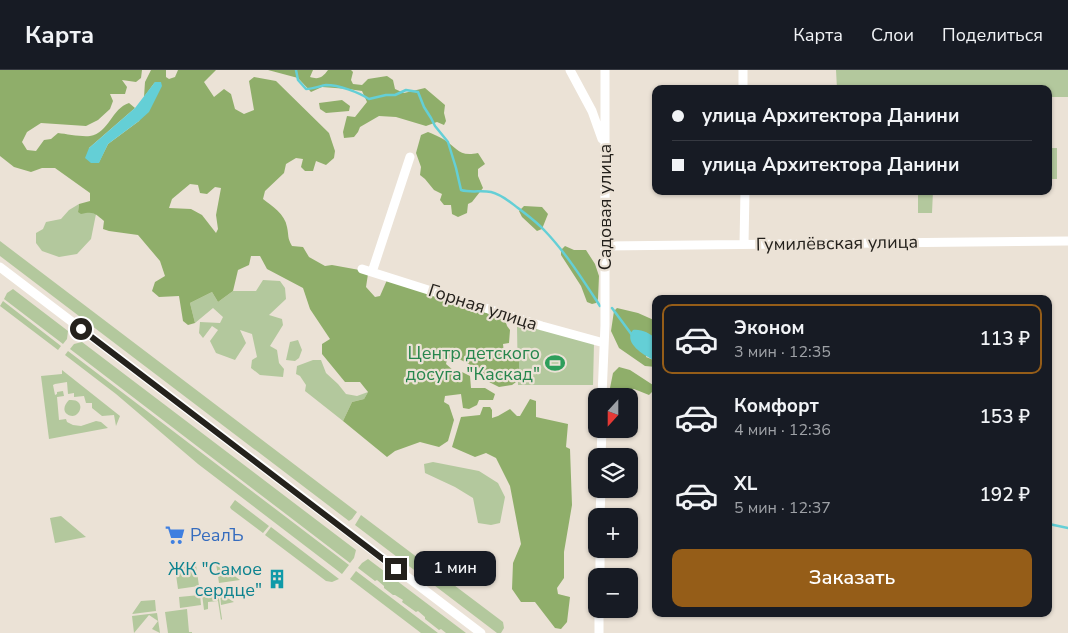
<!DOCTYPE html>
<html lang="ru">
<meta charset="utf-8">
<style>
:root{--surface:#171b24;--page:#20242c;--text:#f1f3f6;--muted:#9ea1a6;--line:#363941;--accent:#955d18}
body{margin:0;font-family:"Nunito Sans",sans-serif;background:var(--page);color:var(--text);height:100vh;display:flex;flex-direction:column;font-size:19px;white-space:nowrap}
*{box-sizing:border-box;margin:0}
p{font-size:16px;color:var(--muted)}
.icon{flex:none;width:28px;height:28px;fill:none;stroke:currentColor;stroke-width:2;stroke-linecap:round;stroke-linejoin:round}
.map{position:relative;flex:1;overflow:hidden}
.sheet{position:absolute;left:652px;top:225px;width:400px;height:322px;display:flex;flex-direction:column;background:var(--surface);border-radius:10px;box-shadow:0 1px 4px #0004}
.sheet>*{flex:none}
.guide{position:absolute;left:652px;top:15px;width:400px;height:110px;border-radius:10px;box-shadow:0 1px 4px #0004;display:grid;align-content:center;height:110px;padding:0 20px;background:var(--surface)}
.needle{width:32px;rotate:201deg}
.tools{position:absolute;left:588px;top:318px;display:grid;gap:10px}
.tools a{display:grid;place-items:center;width:50px;height:50px;border-radius:10px;background:var(--surface);box-shadow:0 1px 4px #0004;font-size:25px}
.end{position:absolute;width:22px;height:22px;margin:-11px;border:6px solid #24211c;background:#fff;box-shadow:0 0 0 2px #fff}
.from{border-radius:50%}
.bubble{position:absolute;height:35px;border-radius:10px;background:var(--surface);box-shadow:0 1px 4px #0004;font-size:16px;font-weight:600;line-height:35px;text-align:center}
.guide b{display:flex;align-items:center;gap:18px;height:48px;font-size:19px}
.guide b+b{border-top:1px solid var(--line)}
.guide i{width:12px;height:12px;background:var(--text)}
ul{padding:9px 0 0;list-style:none}
li{display:flex;align-items:center;gap:15px;height:70px;margin:0 10px 8px;padding:0 10px;border:2px solid transparent;border-radius:10px}
li div{flex:1}
li b{display:block;font-size:19px}
li em{font-style:normal;font-weight:600}
li.on{border-color:var(--accent)}
li>.icon{width:45px;height:45px;stroke-width:1.5}
.cta{display:flex;gap:10px;margin-top:auto;padding:10px 20px}
.cta a{flex:1;height:58px;border-radius:10px;background:var(--accent);color:#fff;font-size:20px;font-weight:600;line-height:58px;text-align:center}
header{display:flex;align-items:center;gap:30px;box-sizing:border-box;height:70px;padding:0 25px;background:var(--surface);border-bottom:1px solid var(--line)}
header strong{font-size:24px}
nav{display:flex;gap:28px;margin-inline-start:auto;font-size:18px}
.map>svg:first-child{display:block}
</style>
<header>
<strong>Карта</strong>
<nav><a>Карта</a><a>Слои</a><a>Поделиться</a></nav>
</header>
<div class="map">
<svg width="1068" height="563" viewBox="0 0 1068 563">
<rect width="100%" height="100%" fill="#ebe2d6"/>
<path fill="#b3c89d" d="M836,0H1068V27H1049V19H837Z
M1049,78H1057V109H1049Z
M918,121H933L932,143H918Z
M79,134L78,142H90L96,144L91,169L77,184L59,187L42,181L36,173V163L43,159L46,152L61,149L69,140Z
M0,171L357,442L352,449L349,451L0,186Z
M263,210L280,211L285,218L286,229L269,245L282,249L283,255L270,276L277,280L279,293L284,299L283,307L260,305L251,298L252,290L257,287L252,264L240,260L246,273L235,290L216,283L210,271L218,260L212,256L203,268L199,263L200,252L220,253L223,247L213,238L195,253L190,233L212,222L218,232L233,221H256Z
M13,219L68,261L67,269L63,274L4,229L7,223Z
M3,231L61,276L58,280L0,236Z
M528,254L594,273L593,315H518L517,257H525Z
M298,270L302,280L299,288L295,291L286,290L290,272Z
M82,272L356,480L354,488L350,493L70,279L74,274Z
M68,281L349,495L342,504L198,394L116,324L65,285Z
M313,290H321L326,303L338,314L346,324L357,326L368,322L364,329L352,332L343,351L305,321L306,315L300,306L296,304L297,296Z
M62,300L120,346L116,356L114,345L102,346L92,338V333H86L84,326L74,327V323L68,324L67,312L55,314L53,315L55,325L57,324V322L63,321L64,326L57,327L59,350L66,349L67,352L73,355L81,356L96,351L101,352L108,358L49,369L41,306L62,304Z
M69,330C89,328 79,353 67,344C62,340 65,334 69,330Z
M433,392L479,401L498,413L505,427L500,453L491,455L478,453L473,428L455,417L425,403L424,394Z
M235,430L269,456L263,463L231,439L230,437Z
M361,445L503,552L504,558L501,563H497L355,455Z
M61,446L86,467L55,473L50,448Z
M271,457L339,509L332,512L326,511L265,465Z
M368,489L466,563H446L441,559L439,560L425,549V547L418,541L416,542L402,532L403,530L395,525H393L384,518V516L377,510L375,511L358,498L362,493Z
M216,493L218,494L240,510L219,513Z
M196,495L199,516L178,519L175,498Z
M356,501L438,563H421L350,509Z
M244,519L238,528L230,522L226,527L234,532L221,535L220,522Z
M218,522L222,549L221,550L218,531L208,532V539L204,540L202,524Z
M200,525L201,535L180,538L179,527Z
M155,530L156,541L132,544L141,531Z
M187,539L189,562H192V563H168L165,542Z
M157,543L160,563L152,559L158,551L149,545L134,563L132,546Z"/>
<path fill="#8fae6a" fill-rule="evenodd" d="M0,0H142L141,8L136,12L122,10L127,17L125,24H110L113,31L110,39L98,50L86,56L41,53L27,62L22,72L27,80L36,81L44,70L51,69L58,63C67,64 81,67 90,66C109,63 112,38 129,33L135,38L89,78L99,92L108,74L139,51L155,12L144,27L145,12L151,0H166V7L169,9L175,7L178,0H216L204,12L214,27L224,19L231,24L235,39L244,44L254,40L249,11L254,7L276,11L329,63L335,81L334,88L326,95L316,91L313,101H305L301,97L303,89L296,88L286,94L284,103L265,121L263,129C272,136 285,144 287,157C289,166 287,167 292,176L303,177L309,187L325,196L332,195L365,201L368,204L366,217L375,227L380,226L387,210L505,249L507,256L510,260L509,273L503,274L504,283L519,291V310L512,315L499,317L483,309L469,294L453,286L447,290L446,294L454,301L462,302L470,306L471,318H485L495,324L493,330H479L477,335L469,339L463,338L461,324L445,326L444,332L449,335L454,350L448,371L439,377L420,372L395,381L387,387L343,351L352,332L364,329L368,322L360,312H345L322,284V274L330,269L310,239L303,218L267,199L260,186H251L249,195L238,200L233,221L218,232L212,222L190,233L195,253L188,255L183,251L179,226L159,227L152,221L155,212L165,206L160,191L138,165L109,161L103,159L104,151C95,143 93,141 81,144L78,142L79,134L90,131V123L55,98H42L31,102L14,97L0,86ZM190,114L198,115L200,123L207,124L215,117L221,118L216,145L218,159L216,163L202,145L191,139L169,138L172,129Z
M268,0H313L310,7C319,10 323,7 328,0H351L353,2L351,10L353,14L362,15L368,9L387,6L393,10L395,19L404,23L425,18L445,35L444,43L446,51L444,55L437,52L426,56L396,47L379,46L360,57L358,62L354,67L344,68L343,62L347,46L355,47L367,32L362,21L348,19L322,17L311,22L298,8Z
M342,30L350,36L349,41L326,43L320,39L319,33Z
M428,62C433,64 438,66 443,69C458,78 458,87 478,83L485,94L478,99V106L483,118L472,132L468,134L467,143L458,147L452,144L451,135H444L440,130L442,124L434,120L425,109L420,105L421,97L416,83L421,65Z
M524,136L542,137L548,144L542,159L537,161L522,147L519,141Z
M565,176L574,180H586L595,194L599,206L598,229L596,233L592,234L587,232L581,216L561,185V180Z
M617,238L638,243L656,251V269L653,266L646,287L656,291V297L645,296L619,278L611,261L614,241Z
M619,297L630,300L653,315V321L649,325L634,319L612,326L609,323L613,303Z
M530,329L536,331V347L568,354L566,377L570,379L572,435L564,482V508L557,518L558,524L570,527L567,552L561,559L555,558L535,532H521L512,519L513,493L521,474L510,416L496,388L486,383L475,387L452,377L461,347L480,345L483,337H490L492,340V348L498,346L510,339L517,346H520Z"/>
<path fill="#64cfd6" d="M155,12H161L162,16L149,42L139,51L108,74L99,93H91L85,88L89,78L135,38Z
M633,260C641,259 650,263 656,269V291C646,287 622,273 633,260Z"/>
<g fill="none" stroke-linecap="round" stroke-linejoin="round">
<path stroke="#64cfd6" stroke-width="2.5" d="M296,0L298,10L306,19C313,19 320,16 326,15C339,15 358,22 369,29L386,25H395L406,20L418,22L424,37L431,48L435,56L448,72L456,98L461,120C471,123 481,120 491,122C501,124 510,132 518,138C527,145 537,152 545,161C566,183 583,210 600,236
M612,238L632,265
M1049,454L1068,458"/>
<path stroke="#fff" stroke-width="9" d="M570,0L592,41L602,69
M743,0V19
M744,174L745,121
M605,176L1068,171
M0,197L481,563
M362,199L542,256L604,273
M372,202L410,87
M602,326L605,255V0
M601,386L602,359
M600,446L601,419
M600,506V479
M599,563V539"/>
</g>
<g fill="none" stroke-linecap="round" stroke-linejoin="round">
<path stroke="#24211c" stroke-width="6" d="M81,259L396,499"/>
</g>
<defs>
<symbol id="stadium-bare" viewBox="-9 -9 18 18"><path d="M0-5a6.5 5 0 1 0 0 10a6.5 5 0 1 0 0-10ZM-3.5-1.8h7v3.6h-7Z" fill="#2e9e5b" stroke="#ebe2d6" stroke-width="2.5" paint-order="stroke"/></symbol>
<symbol id="supermarket-bare" viewBox="-9 -9 18 18"><path d="M-6-5.5h2.5l.6 2H6L4.5 2H-2.5L-4.4-4H-6ZM-1.5 3.2a1.3 1.3 0 1 0 .1 0ZM3 3.2a1.3 1.3 0 1 0 .1 0Z" fill="#3f7fe0" stroke="#ebe2d6" stroke-width="2.5" paint-order="stroke"/></symbol>
<symbol id="building-bare" viewBox="-9 -9 18 18"><path d="M-4-6H4V6H1V3H-1V6H-4ZM-2.5-4.3h1.7v1.8h-1.7ZM.8-4.3h1.7v1.8H.8ZM-2.5-1h1.7V.8h-1.7ZM.8-1h1.7V.8H.8Z" fill="#0f9aa8" stroke="#ebe2d6" stroke-width="2.5" paint-order="stroke"/></symbol>
</defs>
<g fill-rule="evenodd">
<use href="#stadium-bare" x="541" y="279" width="28" height="28"/>
<use href="#supermarket-bare" x="161" y="451" width="28" height="28"/>
<use href="#building-bare" x="263" y="495" width="28" height="28"/>
</g>
<g text-anchor="middle" dominant-baseline="central" stroke-width="4.5" stroke-linejoin="round" paint-order="stroke">
<g font-size="18" fill="#24211c" stroke="#ebe2d6">
<text transform="translate(605 137) rotate(-90)">Садовая улица</text>
<text transform="translate(837 173) rotate(-1)">Гумилёвская улица</text>
<text transform="translate(483 237) rotate(18)">Горная улица</text>
</g>
<g font-size="18" fill="#27864d" stroke="#ebe2d6" text-anchor="end">
<text x="540" y="283">Центр детского<tspan x="540" dy="21">досуга "Каскад"</tspan></text>
</g>
<g font-size="18" fill="#366cbe" stroke="#ebe2d6" text-anchor="start">
<text x="190" y="465">РеалЪ</text>
</g>
<g font-size="18" fill="#0d838f" stroke="#ebe2d6" text-anchor="end">
<text x="262" y="499">ЖК "Самое<tspan x="262" dy="21">сердце"</tspan></text>
</g>
</g>
</svg>
<div class="tools">
<a><svg class="needle" viewBox="-14 -14 28 28"><path d="M0-13l5 13h-10z" fill="#e53935"/><path d="M0 13l5-13h-10z" fill="#9ea1a6"/></svg></a>
<a><svg class="icon" aria-label="layers" viewBox="0 0 24 24"><path d="M12 4l9 5-9 5-9-5zM3 14l9 5 9-5"/></svg></a>
<a>+</a>
<a>−</a>
</div>
<i class="end from" style="left:81px;top:259px"></i>
<i class="end" style="left:396px;top:499px"></i>
<div class="bubble" style="left:414px;top:481px;width:82px">1 мин</div>
<div class="guide">
<b><i class="from"></i>улица Архитектора Данини</b>
<b><i></i>улица Архитектора Данини</b>
</div>
<section class="sheet">
<ul>
<li class="on"><svg class="icon" aria-label="car" viewBox="0 0 24 24"><path d="M5 17H2v-5l4-1 3-4h7l3 4 3 1v5h-3M9 17h6M6 11h13"/><circle cx="7" cy="17" r="2"/><circle cx="17" cy="17" r="2"/></svg><div><b>Эконом</b><p>3 мин · 12:35</p></div><em>113 ₽</em></li>
<li><svg class="icon" aria-label="car" viewBox="0 0 24 24"><path d="M5 17H2v-5l4-1 3-4h7l3 4 3 1v5h-3M9 17h6M6 11h13"/><circle cx="7" cy="17" r="2"/><circle cx="17" cy="17" r="2"/></svg><div><b>Комфорт</b><p>4 мин · 12:36</p></div><em>153 ₽</em></li>
<li><svg class="icon" aria-label="car" viewBox="0 0 24 24"><path d="M5 17H2v-5l4-1 3-4h7l3 4 3 1v5h-3M9 17h6M6 11h13"/><circle cx="7" cy="17" r="2"/><circle cx="17" cy="17" r="2"/></svg><div><b>XL</b><p>5 мин · 12:37</p></div><em>192 ₽</em></li>
</ul>
<div class="cta"><a>Заказать</a></div>
</section>
</div>
